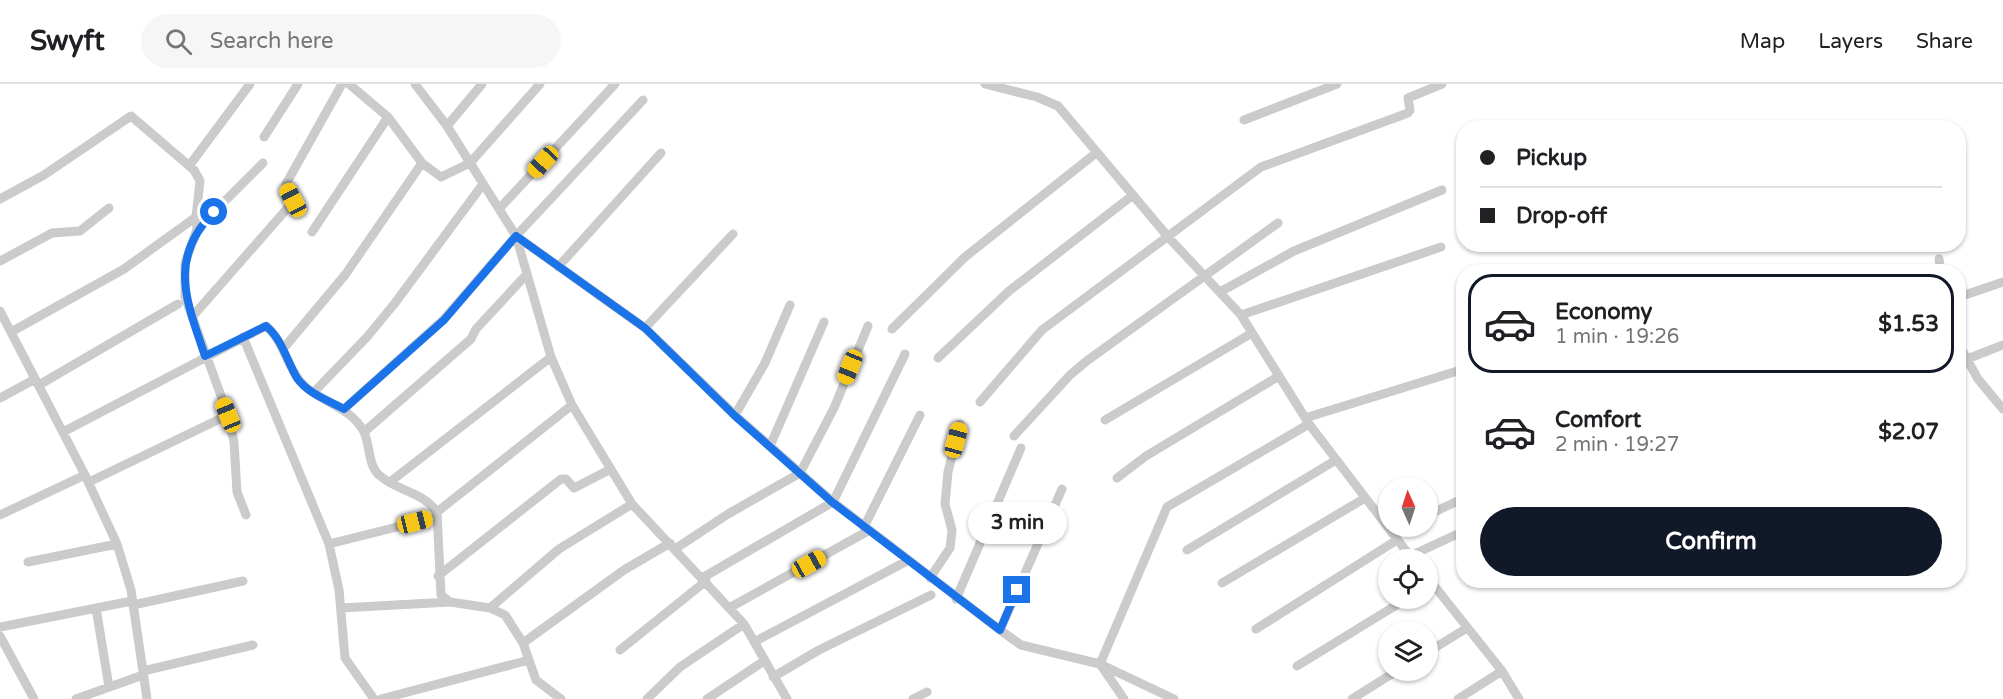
<!DOCTYPE html>
<meta charset="utf-8">
<style>
:root{--surface:#fff;--page:#f6f6f6;--text:#202124;--muted:#757577;--line:#e0e0e0;--accent:#111827}
body{margin:0;font-family:"Varela Round",sans-serif;background:var(--page);color:var(--text);height:100vh;display:flex;flex-direction:column;font-size:22px;white-space:nowrap}
*{box-sizing:border-box;margin:0}
p{font-size:20px;color:var(--muted)}
.icon{flex:none;width:33px;height:33px;fill:none;stroke:currentColor;stroke-width:2;stroke-linecap:round;stroke-linejoin:round}
.map{position:relative;flex:1;overflow:hidden}
.side{position:absolute;left:1456px;top:180px;width:510px;height:324px;display:flex;flex-direction:column;background:var(--surface);border-radius:24px;box-shadow:0 2px 4px #0004}
.side>*{flex:none}
.hud{position:absolute;left:1456px;top:36px;width:510px;height:132px;border-radius:24px;box-shadow:0 2px 4px #0004;display:grid;align-content:center;height:132px;padding:0 24px;background:var(--surface)}
.needle{width:39px;rotate:357deg}
.controls{position:absolute;left:1378px;top:393px;display:grid;gap:12px}
.controls a{display:grid;place-items:center;width:60px;height:60px;border-radius:50%;background:var(--surface);box-shadow:0 2px 4px #0004;font-size:30px}
.end{position:absolute;width:27px;height:27px;margin:-14px;border:8px solid #1a73e8;background:#fff;box-shadow:0 0 0 3px #fff}
.from{border-radius:50%}
.bubble{position:absolute;height:42px;border-radius:21px;background:var(--surface);box-shadow:0 2px 4px #0004;font-size:20px;font-weight:800;line-height:42px;text-align:center}
.car{position:absolute;width:18px;height:36px;margin:-18px -9px;border-radius:8px;box-shadow:0 0 4px 2px #0007;background:linear-gradient(#f5c518 24%,#345 0 40%,#f5c518 0 76%,#345 0 86%,#f5c518 0)}
.hud b{display:flex;align-items:center;gap:21px;height:57px;font-size:22px}
.hud b+b{border-top:2px solid var(--line)}
.hud i{width:15px;height:15px;background:var(--text)}
ul{padding:10px 0 0;list-style:none}
li{display:flex;align-items:center;gap:18px;height:99px;margin:0 12px 9px;padding:0 12px;border:3px solid transparent;border-radius:24px}
li div{flex:1}
li b{display:block;font-size:22px}
li em{font-style:normal;font-weight:800}
li.selected{border-color:var(--accent)}
li>.icon{width:54px;height:54px;stroke-width:1.5}
.primary-button{display:flex;gap:12px;margin-top:auto;padding:12px 24px}
.primary-button a{flex:1;height:69px;border-radius:36px;background:var(--accent);color:#fff;font-size:24px;font-weight:800;line-height:69px;text-align:center}
header{display:flex;align-items:center;gap:36px;box-sizing:border-box;height:84px;padding:0 30px;background:var(--surface);border-bottom:2px solid var(--line)}
header strong{font-size:28px}
nav{display:flex;gap:33px;margin-inline-start:auto;font-size:21px}
.search{width:420px;height:54px;background:var(--page);display:flex;align-items:center;gap:15px;box-sizing:border-box;padding:0 21px;border-radius:33px;color:var(--muted);font-size:22px}
.map>svg:first-child{display:block}
</style>
<header>
<strong>Swyft</strong>
<div class="search"><svg class="icon" aria-label="search" viewBox="0 0 24 24"><circle cx="10" cy="10" r="6"/><path d="M15 15l6 6"/></svg>Search here</div>
<nav><a>Map</a><a>Layers</a><a>Share</a></nav>
</header>
<div class="map">
<svg width="2003" height="615" viewBox="0 0 2003 615">
<rect width="100%" height="100%" fill="#fff"/>
<g fill="none" stroke-linecap="round" stroke-linejoin="round">
<path stroke="#cbcbcb" stroke-width="9" d="M349,0L388,33L422,79L441,93L470,79L540,0
M415,0L447,42L516,152L551,273L572,321L632,420L744,540L787,615
M985,0L1037,13L1058,22L1169,154L1241,231L1309,340L1413,476
M1244,36L1337,0
M447,42L482,0
M264,53L298,0
M189,82L250,0
M0,115L44,91L131,32L194,86L200,97L196,133L197,145L185,179V213L228,331L234,358L237,408L246,431
M499,125L615,0
M197,145L263,79
M312,148L388,33
M516,152L645,244L735,331L833,418L1000,546L1021,561L1100,580L1174,615
M1939,175L1941,188
M0,177L52,149L80,147L109,124
M558,183L661,69
M1220,208L1294,167L1442,106
M1959,213L2003,198
M0,227L85,391L117,460L131,506L147,615
M1241,231L1441,163
M192,233L292,119L286,100L342,0
M645,244L733,150
M892,245L965,173L1096,69
M11,248L124,185L196,133
M243,253L329,460L339,506L345,574L374,615
M1959,261L1978,295L2003,325
M283,265L345,191L422,79
M938,274L1009,207L1133,111
M1967,275L2003,261
M39,301L178,220
M314,308L367,253L395,219L483,100
M0,314L35,295
M980,318L1042,246L1261,83L1408,29L1410,26L1408,14L1442,0
M344,325L444,235L516,152L643,16
M735,331L765,279L790,221
M1305,334L1464,285
M1105,336L1252,249
M63,348L266,242C283,256 286,280 300,297C317,318 350,321 364,348C370,361 368,381 379,391C396,407 422,407 437,428L441,511L450,518L490,524L505,531L523,559L536,596L561,615
M364,348L471,255L476,245L527,190
M1014,352L1070,291L1088,276L1278,139
M770,362L824,238
M1117,394L1146,372L1279,292
M89,398L228,331
M390,398L551,273
M437,428L572,321
M0,431L85,391
M1428,431L1464,414
M864,443L920,331
M1392,449L1405,442
M329,460L437,433
M675,465L728,430L800,389L834,324L868,242
M1187,466L1336,376
M1410,472L1464,447
M28,478L117,460
M438,492L561,395H566L574,404L611,385
M702,494L833,418L905,270
M930,494L950,464L952,446L945,420L948,388L960,340
M1428,494L1502,587L1519,615
M1222,499L1365,414
M956,515L1021,364
M133,521L243,497
M96,524L109,603
M341,524L450,518
M490,524L559,465L632,420
M729,524L868,447
M0,543L132,517
M1256,545L1397,456
M1000,546L1062,405
M0,552L34,615
M754,558L907,477
M523,559L624,486L670,459
M620,566L706,497
M1428,568L1467,544
M1297,582L1408,514
M143,587L253,561
M773,593L819,566L931,511
M76,615L143,591
M381,615L529,576
M647,615L680,583L744,540
M707,615L764,577
M913,615L927,608
M1124,615L1100,580L1167,423L1309,340
M1352,615L1398,586
M1458,615L1502,587"/>
</g>
<g fill="none" stroke-linecap="round" stroke-linejoin="round">
<path stroke="#1a73e8" stroke-width="8" d="M214,128C167,175 187,218 205,272L266,242C282,255 287,277 297,294C307,309 329,317 344,325L444,236L516,152L645,244L735,332L832,418L1000,546L1017,506"/>
</g>
</svg>
<div class="controls">
<a><svg class="needle" viewBox="-14 -14 28 28"><path d="M0-13l5 13h-10z" fill="#e53935"/><path d="M0 13l5-13h-10z" fill="#757577"/></svg></a>
<a><svg class="icon" aria-label="locate" viewBox="0 0 24 24"><circle cx="12" cy="12" r="6"/><path d="M12 2v4M12 18v4M2 12h4M18 12h4"/></svg></a>
<a><svg class="icon" aria-label="layers" viewBox="0 0 24 24"><path d="M12 4l9 5-9 5-9-5zM3 14l9 5 9-5"/></svg></a>
</div>
<i class="end from" style="left:214px;top:128px"></i>
<i class="end" style="left:1017px;top:506px"></i>
<div class="bubble" style="left:968px;top:418px;width:99px">3 min</div>
<i class="car" style="left:543px;top:78px;rotate:223deg"></i>
<i class="car" style="left:293px;top:116px;rotate:332deg"></i>
<i class="car" style="left:850px;top:283px;rotate:202deg"></i>
<i class="car" style="left:228px;top:331px;rotate:338deg"></i>
<i class="car" style="left:956px;top:356px;rotate:15deg"></i>
<i class="car" style="left:415px;top:438px;rotate:76deg"></i>
<i class="car" style="left:809px;top:480px;rotate:61deg"></i>
<div class="hud">
<b><i class="from"></i>Pickup</b>
<b><i></i>Drop-off</b>
</div>
<section class="side">
<ul>
<li class="selected"><svg class="icon" aria-label="car" viewBox="0 0 24 24"><path d="M5 17H2v-5l4-1 3-4h7l3 4 3 1v5h-3M9 17h6M6 11h13"/><circle cx="7" cy="17" r="2"/><circle cx="17" cy="17" r="2"/></svg><div><b>Economy</b><p>1 min · 19:26</p></div><em>$1.53</em></li>
<li><svg class="icon" aria-label="car" viewBox="0 0 24 24"><path d="M5 17H2v-5l4-1 3-4h7l3 4 3 1v5h-3M9 17h6M6 11h13"/><circle cx="7" cy="17" r="2"/><circle cx="17" cy="17" r="2"/></svg><div><b>Comfort</b><p>2 min · 19:27</p></div><em>$2.07</em></li>
</ul>
<div class="primary-button"><a>Confirm</a></div>
</section>
</div>
